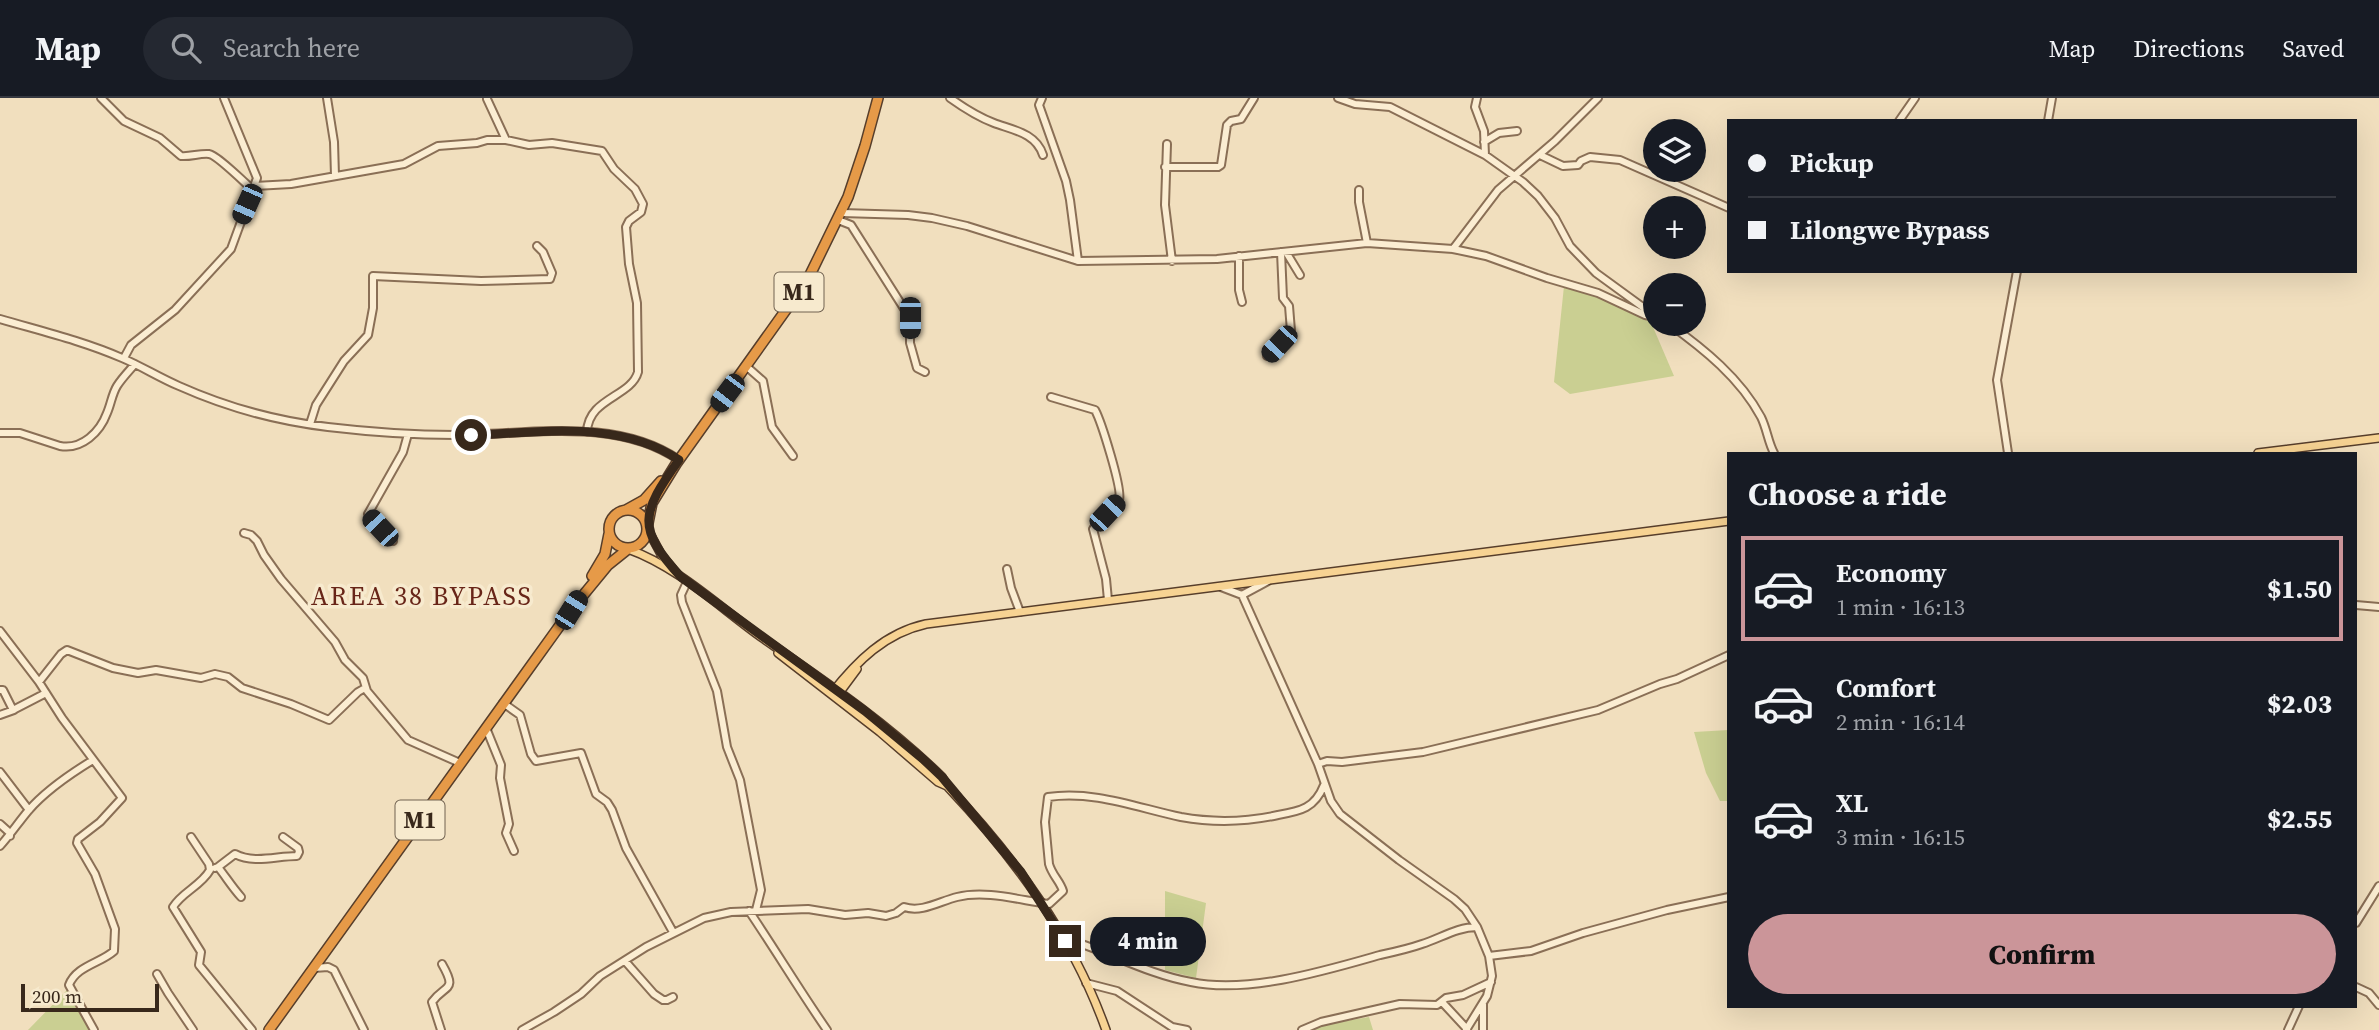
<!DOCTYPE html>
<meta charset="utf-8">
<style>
:root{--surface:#171b24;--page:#242831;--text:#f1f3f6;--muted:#9ea1a6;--line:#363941;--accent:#cb9599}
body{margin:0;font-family:"Source Serif 4",serif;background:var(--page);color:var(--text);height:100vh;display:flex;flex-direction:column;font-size:26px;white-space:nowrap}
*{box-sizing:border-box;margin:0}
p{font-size:23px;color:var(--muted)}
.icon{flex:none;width:38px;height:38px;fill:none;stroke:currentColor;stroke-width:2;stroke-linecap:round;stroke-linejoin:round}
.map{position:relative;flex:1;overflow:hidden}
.sheet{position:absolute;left:1727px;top:354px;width:630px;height:556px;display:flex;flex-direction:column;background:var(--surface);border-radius:0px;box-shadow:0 7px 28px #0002}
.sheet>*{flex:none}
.banner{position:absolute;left:1727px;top:21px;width:630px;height:154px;border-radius:0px;box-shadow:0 7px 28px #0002;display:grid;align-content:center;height:154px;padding:0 21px;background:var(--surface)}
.tools{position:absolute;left:1643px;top:21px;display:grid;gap:14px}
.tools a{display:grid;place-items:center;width:63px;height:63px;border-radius:50%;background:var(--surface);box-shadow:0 7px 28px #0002;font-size:35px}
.scale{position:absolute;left:21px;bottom:18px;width:138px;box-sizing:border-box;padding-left:7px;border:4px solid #38281b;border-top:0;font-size:19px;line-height:24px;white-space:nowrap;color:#38281b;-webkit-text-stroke:5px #f7eace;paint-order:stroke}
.end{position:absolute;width:32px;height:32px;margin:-16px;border:9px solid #38281b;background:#fff;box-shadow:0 0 0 4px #fff}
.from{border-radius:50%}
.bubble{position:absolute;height:49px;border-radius:24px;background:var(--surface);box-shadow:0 7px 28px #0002;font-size:23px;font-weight:800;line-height:49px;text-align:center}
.car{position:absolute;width:21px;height:42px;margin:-21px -10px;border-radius:9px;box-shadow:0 0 5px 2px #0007;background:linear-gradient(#222 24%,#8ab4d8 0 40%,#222 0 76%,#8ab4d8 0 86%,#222 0)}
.banner b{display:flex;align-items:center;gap:24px;height:66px;font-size:26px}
.banner b+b{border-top:2px solid var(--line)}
.banner i{width:18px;height:18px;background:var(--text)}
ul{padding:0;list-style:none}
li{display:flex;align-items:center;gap:21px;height:105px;margin:0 14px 10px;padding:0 7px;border:4px solid transparent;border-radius:0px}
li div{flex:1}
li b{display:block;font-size:26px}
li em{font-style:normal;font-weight:800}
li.selected{border-color:var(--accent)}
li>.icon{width:63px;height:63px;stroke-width:1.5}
h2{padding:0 21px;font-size:32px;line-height:84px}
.cta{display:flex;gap:14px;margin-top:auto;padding:14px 21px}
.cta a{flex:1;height:80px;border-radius:42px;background:var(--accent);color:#111;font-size:28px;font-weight:800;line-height:80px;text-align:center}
header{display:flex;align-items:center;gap:42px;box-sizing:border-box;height:98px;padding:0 35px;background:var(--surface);border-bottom:2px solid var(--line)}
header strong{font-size:33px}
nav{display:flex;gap:38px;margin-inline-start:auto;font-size:24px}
.search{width:490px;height:63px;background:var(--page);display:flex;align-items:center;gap:18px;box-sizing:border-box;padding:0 24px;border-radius:38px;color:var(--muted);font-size:26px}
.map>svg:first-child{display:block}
</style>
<header>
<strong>Map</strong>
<div class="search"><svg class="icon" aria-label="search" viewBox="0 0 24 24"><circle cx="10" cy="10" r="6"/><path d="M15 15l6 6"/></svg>Search here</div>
<nav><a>Map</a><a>Directions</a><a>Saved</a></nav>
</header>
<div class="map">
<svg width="2379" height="932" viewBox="0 0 2379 932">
<rect width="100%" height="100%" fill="#f1dfbe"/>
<path fill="#cacf92" d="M1564,188L1602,199L1650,222L1674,278L1570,296L1554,284Z
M1729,632V703H1720L1706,675L1694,634Z
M1165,793L1206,805L1196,880L1165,872Z
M67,892L89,932H28Z
M1369,919L1373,932H1311L1322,927Z"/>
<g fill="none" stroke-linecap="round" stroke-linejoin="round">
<defs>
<path id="minor" d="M101,0L124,23L160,40L181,58C190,59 200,55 209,56C217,57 245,85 253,92
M327,0L334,44L335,78
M950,0C964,10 978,19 994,25C1013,32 1036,35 1043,57
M1042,0L1039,7L1066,83L1070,102L1078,163
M1338,0L1355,6L1390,9L1485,57L1523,84L1538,98L1555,120L1570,148L1596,175L1655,218
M1477,0L1475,9L1484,33L1485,57
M487,1L506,42
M1899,23L1915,0
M2048,23L2052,0
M1484,44L1499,35L1517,33
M1167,46L1165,107L1172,163
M1540,57L1563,68L1578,67L1581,63L1590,59L1620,62L1729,110
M1165,69H1218L1221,67L1227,27L1231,23L1241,21L1254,0
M255,88L291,86L404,66L438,48L477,45L487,42H506L529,47L552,45L602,53L614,71L635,91L643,106L641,114L629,123L626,129L629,166L637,205L638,274C631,299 588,300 587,334
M1359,92V104L1367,145
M842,115L908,117L932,120L967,128L1078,163L1217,161L1367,145L1453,151L1486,158L1547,180L1598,195L1645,217L1656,219
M838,122L851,127L910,220V245L917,270L925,274
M1453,151L1498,92L1555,43L1598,0
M1286,154L1300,177
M1239,158V192L1242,204
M0,221C41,233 83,243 122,260C141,268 160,280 179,288C226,309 277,323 328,329C370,334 413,337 455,337C528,337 615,318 679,362
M1669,226C1704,251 1740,280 1761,319C1767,331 1768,344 1774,355
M1267,258L1291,233L1289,208L1283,200L1281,154
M124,260L131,247L175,212L231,151L257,80L224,0
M746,268L763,283L772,329L793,358
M1051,299L1095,312C1101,323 1123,392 1119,402C1114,413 1100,422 1093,431L1106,481L1108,502
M310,326L316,307L344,263L368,237L373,210V178L481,183L550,181L552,175L543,154L537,148
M0,335H20L60,348C82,352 100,334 107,315C111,306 112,296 117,288C122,280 129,273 135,266
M2008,355L1997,282L2017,173
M244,435L251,437L257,443L264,457L281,481L335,544L345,562L363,580L367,593L408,642L460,665
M393,443L368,416L403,354L408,336
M1007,471L1011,490L1020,514
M687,484L681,497L682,504L717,593L727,649L740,682L761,792L756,812
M1221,489L1242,497L1318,666L1331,703L1340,716L1399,762L1454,801L1465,811L1477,829L1489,858L1492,878L1487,898L1466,932
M1242,497L1268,483
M2356,507L2379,509
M0,533L39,584L62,620L122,700L100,724L78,741L77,745L95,776L115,831L114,853C101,865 76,868 69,887L94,932
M39,584L61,556L67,552L113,570L138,575L156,572L201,580L215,576L228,579L242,590L291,606L329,622L358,594L365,590
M0,592H3L12,610L15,611L46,595
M503,605L520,617L531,656L536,663L581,655L596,696L607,704L612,712L626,750L673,834
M0,617L14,612
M486,630L501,667L500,680L509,726L506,735L514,753
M1318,666L1327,663L1342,664L1423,654L1598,612L1660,586L1677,581L1729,557
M0,674L29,712
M0,726L10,735V738
M191,739L209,766L210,772C201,788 182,794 173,809L201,854L199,867L252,932
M0,748C10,737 18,725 28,713C46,692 70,676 93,662
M218,769L235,756C254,766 276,758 297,758L299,754L298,750L283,739
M215,770L218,769C226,779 232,789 241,799
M749,813C776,853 800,893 827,932
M2356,825L2379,788
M1065,843L1079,845C1116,858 1152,877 1191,884C1248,896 1324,873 1380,857C1394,854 1408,851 1422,846C1441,840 1457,829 1477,829
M1489,858L1531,853L1583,835L1667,812L1729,799
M625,863L654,896L663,902H667L673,899
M314,870L328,869L334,872L364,932
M157,876L168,895L193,932
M1086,885L1117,893L1172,929L1187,932
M2356,889L2369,895L2379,907
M1442,904L1467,931
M1483,906V932
M441,932L432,904C445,886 458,894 442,866
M522,932L554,914L581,896L600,878L646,849L704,820L731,814L808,811L845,817L868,815L886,818L896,815L904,809C922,815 940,803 957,799C986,792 1019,802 1049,806L1063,793C1060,783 1052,777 1049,766L1045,724L1048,699C1093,692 1138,710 1181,719C1214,725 1246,724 1278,717C1301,713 1315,710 1324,687
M1302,932L1321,924L1400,906L1437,907L1446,900L1463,897L1491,884
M2288,932L2299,908"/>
<path id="major" d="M2258,355L2379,340
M647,430L662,458L673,471
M628,451C678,469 718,508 761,539C823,582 887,625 942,679L948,689C1015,760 1073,839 1106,932
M778,555L880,634L938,684L947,688
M831,596C857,563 885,535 926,526L1729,423
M837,598L857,571"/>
<path id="highway" d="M609 431a19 19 0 1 1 38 0a19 19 0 1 1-38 0Z
M626,412L644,402L661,383
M647,430L652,405L676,366L808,181L848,99L865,48L878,0
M592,478L605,456L609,436
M269,932L571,512L608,467L628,451"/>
</defs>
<use href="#minor" stroke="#8a6f56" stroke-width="10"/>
<use href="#major" stroke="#573e2b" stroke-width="10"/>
<use href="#highway" stroke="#573e2b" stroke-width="12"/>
<use href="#minor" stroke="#fbedd2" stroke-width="6"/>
<use href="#major" stroke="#f7d393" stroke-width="7"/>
<use href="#highway" stroke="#e69a48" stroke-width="9"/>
</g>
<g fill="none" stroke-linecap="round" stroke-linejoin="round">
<path stroke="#38281b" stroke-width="9" d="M471,337C538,335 619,321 679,362C641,415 636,430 681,479L865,613L923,661L942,679L1021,774L1065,843"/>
</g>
<g text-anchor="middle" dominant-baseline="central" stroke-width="7" stroke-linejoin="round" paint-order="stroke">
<g fill="#f7eace" stroke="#716251" stroke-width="2">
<rect x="774.5" y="174.5" width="49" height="39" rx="5"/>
<rect x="395.5" y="702.5" width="49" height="39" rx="5"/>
</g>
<g font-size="23" font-weight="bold" fill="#38281b">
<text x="799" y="194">M1</text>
<text x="420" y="722">M1</text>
</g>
<g font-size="26" letter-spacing="2" fill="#682518" stroke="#f7eace">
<text x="422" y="498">AREA 38 BYPASS</text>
</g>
</g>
</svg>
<div class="tools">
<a><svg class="icon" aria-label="layers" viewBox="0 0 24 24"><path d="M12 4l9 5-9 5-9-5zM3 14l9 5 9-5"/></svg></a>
<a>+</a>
<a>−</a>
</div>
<div class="scale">200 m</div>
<i class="end from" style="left:471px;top:337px"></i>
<i class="end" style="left:1065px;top:843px"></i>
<div class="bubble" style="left:1090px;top:819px;width:116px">4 min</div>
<i class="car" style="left:247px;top:106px;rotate:204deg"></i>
<i class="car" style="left:910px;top:220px;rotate:180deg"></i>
<i class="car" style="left:1279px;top:246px;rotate:223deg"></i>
<i class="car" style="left:727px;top:295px;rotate:217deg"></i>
<i class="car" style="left:1107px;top:415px;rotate:43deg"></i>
<i class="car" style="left:380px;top:430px;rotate:317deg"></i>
<i class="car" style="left:571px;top:512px;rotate:32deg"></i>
<div class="banner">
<b><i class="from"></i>Pickup</b>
<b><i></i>Lilongwe Bypass</b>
</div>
<section class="sheet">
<h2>Choose a ride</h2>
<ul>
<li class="selected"><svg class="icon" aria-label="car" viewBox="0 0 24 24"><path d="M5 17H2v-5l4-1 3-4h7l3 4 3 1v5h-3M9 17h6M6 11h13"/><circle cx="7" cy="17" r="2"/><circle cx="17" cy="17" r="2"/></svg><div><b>Economy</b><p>1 min · 16:13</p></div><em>$1.50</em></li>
<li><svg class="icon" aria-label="car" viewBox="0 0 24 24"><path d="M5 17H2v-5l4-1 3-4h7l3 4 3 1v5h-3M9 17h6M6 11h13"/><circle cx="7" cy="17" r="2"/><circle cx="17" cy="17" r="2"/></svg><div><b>Comfort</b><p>2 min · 16:14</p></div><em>$2.03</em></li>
<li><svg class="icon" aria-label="car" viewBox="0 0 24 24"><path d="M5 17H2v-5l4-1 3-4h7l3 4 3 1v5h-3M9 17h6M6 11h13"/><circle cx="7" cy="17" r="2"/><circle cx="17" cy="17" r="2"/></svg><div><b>XL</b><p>3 min · 16:15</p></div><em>$2.55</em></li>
</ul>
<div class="cta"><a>Confirm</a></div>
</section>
</div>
